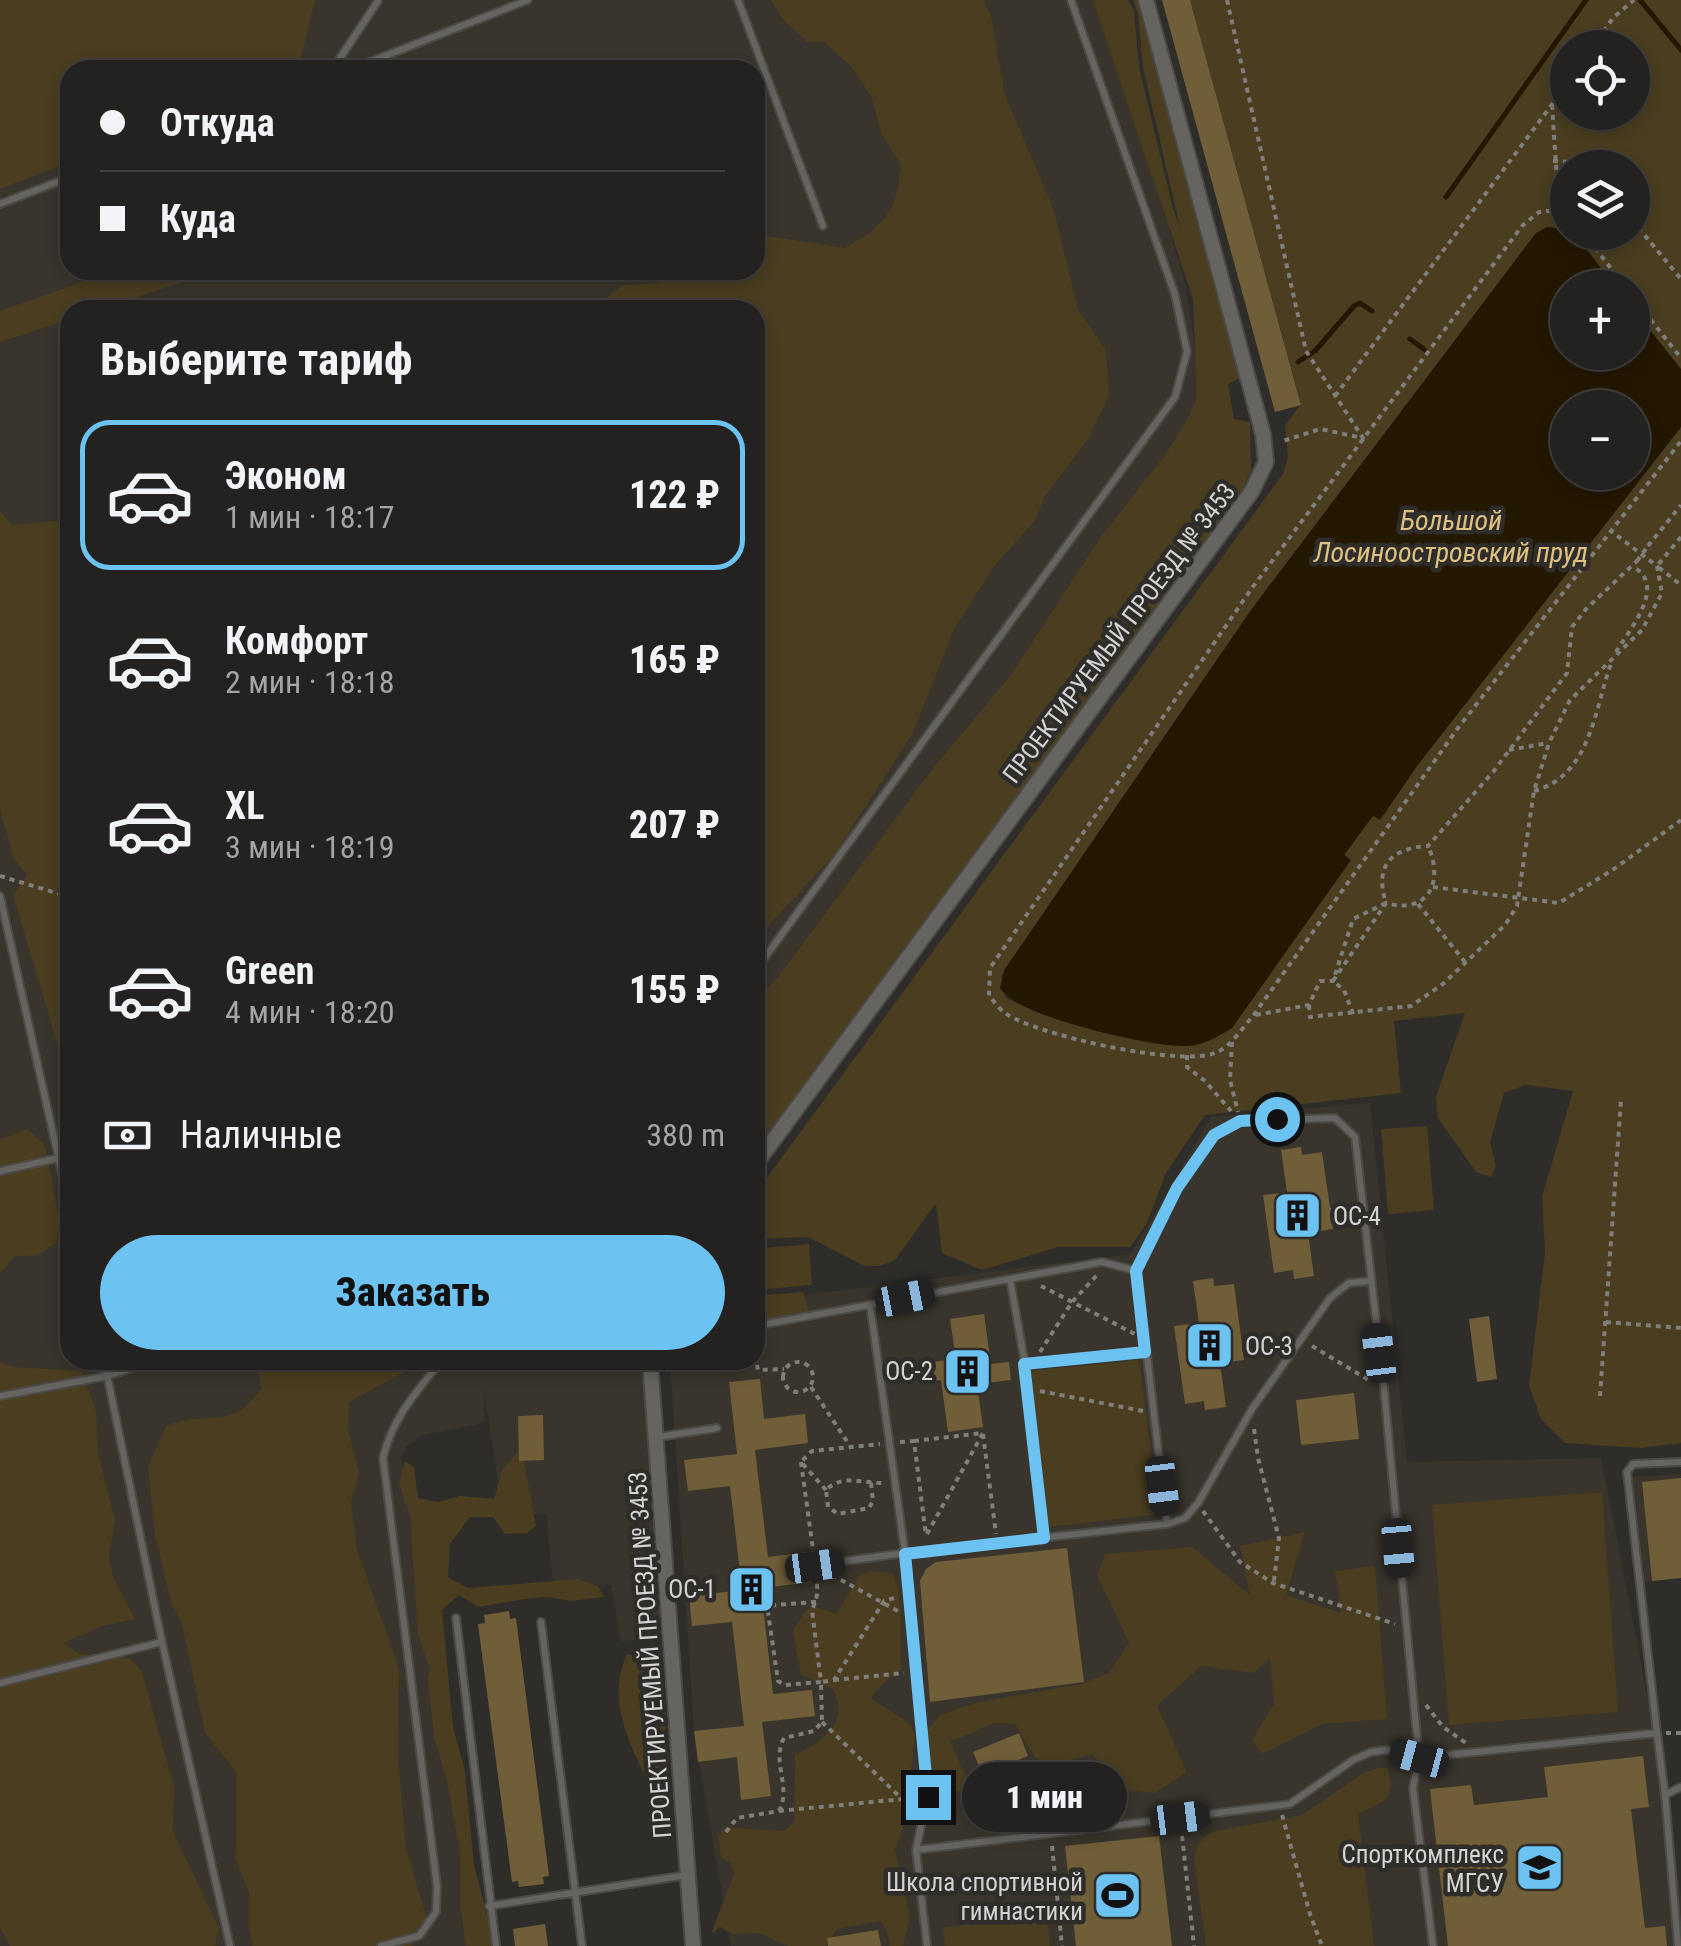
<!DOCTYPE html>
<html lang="ru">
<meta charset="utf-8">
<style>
:root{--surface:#232220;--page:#2b2a29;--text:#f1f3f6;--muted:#a3a4a5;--line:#403f3e;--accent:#6cc3f2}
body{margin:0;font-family:"Roboto Condensed",sans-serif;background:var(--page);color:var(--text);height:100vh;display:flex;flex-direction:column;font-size:38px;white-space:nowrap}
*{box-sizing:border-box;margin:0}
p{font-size:32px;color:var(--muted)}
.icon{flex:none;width:55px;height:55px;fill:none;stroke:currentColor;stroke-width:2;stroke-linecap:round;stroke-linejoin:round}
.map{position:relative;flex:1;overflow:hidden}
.drawer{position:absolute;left:60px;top:300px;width:705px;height:1070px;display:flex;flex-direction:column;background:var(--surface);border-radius:30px;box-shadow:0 5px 15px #0003,0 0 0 2px var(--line)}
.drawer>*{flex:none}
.guide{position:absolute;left:60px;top:60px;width:705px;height:220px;border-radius:30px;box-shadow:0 5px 15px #0003,0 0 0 2px var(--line);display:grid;align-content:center;height:220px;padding:0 40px;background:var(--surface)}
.buttons{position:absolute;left:1550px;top:30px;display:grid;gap:20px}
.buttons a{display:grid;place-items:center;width:100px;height:100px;border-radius:50%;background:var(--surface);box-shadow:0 5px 15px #0003,0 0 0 2px var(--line);font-size:50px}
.end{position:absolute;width:45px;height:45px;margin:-22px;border:12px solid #6cc3f2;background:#111;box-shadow:0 0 0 5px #111}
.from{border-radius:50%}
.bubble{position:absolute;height:70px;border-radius:35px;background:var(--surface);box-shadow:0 5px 15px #0003,0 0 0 2px var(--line);font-size:32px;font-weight:800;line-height:70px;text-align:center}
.car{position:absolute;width:30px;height:60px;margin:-30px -15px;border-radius:12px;box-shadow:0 0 8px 2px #0007;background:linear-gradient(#222 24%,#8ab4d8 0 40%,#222 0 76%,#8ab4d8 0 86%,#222 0)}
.guide b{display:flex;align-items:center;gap:35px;height:95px;font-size:38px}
.guide b+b{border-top:2px solid var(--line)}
.guide i{width:25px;height:25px;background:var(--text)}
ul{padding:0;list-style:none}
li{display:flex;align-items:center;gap:30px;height:150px;margin:0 20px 15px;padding:0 20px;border:5px solid transparent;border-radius:30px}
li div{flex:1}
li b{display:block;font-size:38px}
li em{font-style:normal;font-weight:800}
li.on{border-color:var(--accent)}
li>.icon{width:90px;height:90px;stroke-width:1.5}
h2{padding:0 40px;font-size:45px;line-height:120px}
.pay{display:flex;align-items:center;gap:25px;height:110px;padding:0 40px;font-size:38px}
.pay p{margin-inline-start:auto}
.button{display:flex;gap:20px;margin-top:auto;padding:20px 40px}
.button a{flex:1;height:115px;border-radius:60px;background:var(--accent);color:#111;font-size:40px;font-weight:800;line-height:115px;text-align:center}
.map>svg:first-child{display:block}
</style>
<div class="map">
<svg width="1681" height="1946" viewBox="0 0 1681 1946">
<rect width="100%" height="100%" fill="#2f2d2a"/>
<path fill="#39352c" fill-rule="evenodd" d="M0,0H1099L1185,282L1199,374L1200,411L1178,464L755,1016V310H70V1360H641L652,1449L667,1639L621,1641L611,1585L553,1583L546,1513L521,1516L499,1489L484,1389V1423L422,1435L406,1447L401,1458L484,1946H0ZM70,70H755V270H70Z
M1370,1103L1407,1462L1601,1458L1671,1818L1681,1898V1946H731L694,1731L670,1360H755V1301L1131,1254L1211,1117Z
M1681,1474V1578L1645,1582L1633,1477Z"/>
<path fill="#4a3d20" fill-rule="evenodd" d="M0,0H315L298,70H70V162L0,189Z
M771,0H983L991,16L1005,95L1054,210L1078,310L1106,350L1109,395L1089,438L1045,496L1034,522L995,565L955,627L913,733L834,855L755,940V310H575L608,297L622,285L659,283L701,270H755V234L845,248C887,223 895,214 901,165L881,133L872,98L851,66L824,42H807L782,18Z
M1093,0H1128L1134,12L1139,67L1173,209L1180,227L1143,67L1138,14L1133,0H1139L1239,378L1228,384L1234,419L1250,422L1251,471L1241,492L755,1156V1001L778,977L931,771L1010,676L1101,537L1165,455L1187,420L1197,397L1193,299Z
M1190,0H1681V369L1633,309L1632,288L1615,287L1571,233L1632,232V168H1568L1567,231L1559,227L1536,233L1252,608L1005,969L1001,977L1006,998L1036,1012L1118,1036L1232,1028L1350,861L1344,855L1373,815L1380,819L1417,766L1681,427V1443L1641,1448L1565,1443L1541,1419L1529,1386L1545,1252L1542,1197L1573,1091L1526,1085L1504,1093L1490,1142L1496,1166L1491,1177L1476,1172L1438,1118L1436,1097L1465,1013L1394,1021L1401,1093L1205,1115L1166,1173L1147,1223L1130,1247H1058L982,1270L942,1253L936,1203L895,1260L880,1266H865L808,1237L755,1239V1194L1283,474L1288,458L1285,426L1301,404ZM1568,48H1632V112H1568Z
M116,270H220L97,310H70V319L0,342V311Z
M0,511L12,525L67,520L70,512V1086L13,895L27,875L14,859L0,810Z
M1427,1126L1434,1210L1388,1214L1381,1129Z
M28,1129L45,1146L59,1220L56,1243L38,1255L15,1256L0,1274V1139Z
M809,1244L812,1285L755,1290V1249Z
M803,1292L809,1312L755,1322V1296Z
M255,1360H427L349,1402L348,1430L359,1474L351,1502L357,1550L399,1668L398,1758L406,1847L427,1920L412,1946H253L249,1931V1892L236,1860L237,1773L205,1733L182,1624L171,1603L155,1535L148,1467L166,1426C209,1409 233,1432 262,1387Z
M1139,1360L1159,1514L1048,1527L1030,1371Z
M0,1362L13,1367L82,1371L96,1411L98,1453L115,1520L109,1556L113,1577L135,1619L102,1626L64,1643L79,1654L131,1659L142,1672L174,1787L173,1832L219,1928L215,1946H10L0,1928Z
M517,1453L524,1461L536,1526L527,1533L505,1534L493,1517H470L450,1544L448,1577L468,1588L578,1579L598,1586L604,1597L571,1601L548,1597L525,1599L478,1607L459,1595L442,1610L453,1727L465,1771L474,1865L495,1946H466L461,1912L460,1852L447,1781L434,1737L428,1680L430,1669L418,1635L410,1516L399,1483L405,1461L414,1467L418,1498L438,1502L460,1496L494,1499L502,1470Z
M1602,1492L1618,1712L1449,1725L1432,1505Z
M1305,1532L1286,1595L1341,1613L1335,1571L1375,1566L1387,1719L1322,1724L1262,1754L1252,1740L1274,1704L1270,1658L1254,1673L1201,1666L1157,1706L1187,1772L1155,1793L1119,1789L1093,1754L1049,1765L1034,1756L1015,1724L995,1723L950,1742L971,1787L945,1795L932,1785L923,1735L940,1715L979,1702L1081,1684L1109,1673L1129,1643L1097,1575L1105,1554L1192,1547L1250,1595L1240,1546Z
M870,1571L892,1573C904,1589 900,1644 901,1668C891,1678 877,1686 871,1699L902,1718L911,1726L915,1736L911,1771L915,1794L895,1850L910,1918L903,1946H890L887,1931L880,1921L837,1929L826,1946H788L760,1933L732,1934L720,1927L711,1934L734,1874L731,1863L721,1858L718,1836L725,1827L784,1831L794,1822L795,1755C822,1741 850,1725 833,1689L801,1675L793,1631L805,1612L814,1606L836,1614L860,1575Z
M627,1654L654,1663L666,1710L665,1785L652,1791C631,1745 605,1703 627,1654Z
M1377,1768H1387C1399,1798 1382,1803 1358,1813L1374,1946H1206L1194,1858C1196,1844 1202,1837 1215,1831L1302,1815L1362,1774Z
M1047,1916L1050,1946H945L943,1928Z"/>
<path fill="#231700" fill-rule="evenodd" d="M1547,227C1578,227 1596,264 1615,287L1568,288V352H1632L1633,309L1681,369V427L1417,766L1380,820L1373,816L1344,855L1351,860L1232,1028C1216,1038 1201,1047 1182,1046C1147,1046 1016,1016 1000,988L1005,969L1252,609L1536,233ZM1568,408H1632V472H1568Z"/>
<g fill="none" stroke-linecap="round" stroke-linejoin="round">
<path stroke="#231700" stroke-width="5" d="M1640,0L1681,50
M1446,197L1586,0
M1410,339L1425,350
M1298,362L1315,351L1354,306L1360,303L1372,311"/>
</g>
<path fill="#705e38" d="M1162,0H1190L1301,405L1275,412Z
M1301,1147L1302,1155L1322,1152L1333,1229L1308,1233L1314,1276L1294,1279L1293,1270L1274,1273L1263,1195L1287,1192L1281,1150Z
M1213,1278L1214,1286L1234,1284L1244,1360L1220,1363L1226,1407L1205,1410L1204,1401L1185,1404L1174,1326L1199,1323L1193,1281Z
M984,1314L991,1364L1009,1362L1011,1380L977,1384L983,1427L948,1432L941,1380L928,1382L925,1363L956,1359L950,1319Z
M1489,1316L1497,1379L1477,1382L1469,1319Z
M760,1379L764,1419L805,1414L808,1443L755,1450L768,1557L808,1552L812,1582L761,1588L773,1694L812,1690L815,1716L762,1722L771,1796L741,1800L737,1757L698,1762L694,1731L744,1726L732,1622L692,1626L689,1596L742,1590L730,1486L688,1491L684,1460L737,1454L729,1382Z
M1354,1393L1359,1439L1301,1445L1296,1400Z
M543,1415L544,1460L519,1461L518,1416Z
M1681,1478V1578L1652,1581L1642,1482Z
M1067,1548L1084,1682L930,1702L920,1581L926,1569L936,1562Z
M509,1611L510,1619L516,1618L549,1876L543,1877L544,1884L519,1887L518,1881L512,1882L478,1624L485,1623L484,1615Z
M1019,1733L1028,1756L983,1775L973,1752Z
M1643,1756L1649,1807L1631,1809L1645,1928L1665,1926L1667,1946H1448L1430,1789L1471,1785L1474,1805L1548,1797L1544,1767Z
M1159,1836L1172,1946H1076L1065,1846Z
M545,1924L548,1946H515L513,1929Z
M878,1930L881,1946H828L827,1938Z"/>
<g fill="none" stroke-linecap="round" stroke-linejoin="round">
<defs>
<path id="lane" d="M738,0L823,226
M332,70L378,1
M349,70L528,0
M0,204L70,177
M0,896L70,1209
M755,971L1175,397L1187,352L1175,295L1071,0
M0,1171L59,1158
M1010,1279L1025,1364L1145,1352
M755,1326L1102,1262L1137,1271
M104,1360L162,1642L230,1946
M1025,1364L1044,1538
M0,1396L107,1376L159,1360
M658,1437L717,1428
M1167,1524L1185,1518L1198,1503L1252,1409L1330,1298L1349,1283L1370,1281
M815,1565L905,1553L870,1305
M456,1618L496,1946
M541,1622L582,1946
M0,1683L162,1642
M1657,1733L1627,1472L1633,1464L1681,1462
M1665,1795L1681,1787
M916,1850L1290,1804L1353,1760L1371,1752L1387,1750L1419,1758L1384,1389L1355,1137L1335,1118L1240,1121L1214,1135L1177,1188L1137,1271L1167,1524L905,1553L927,1797L916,1850L927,1946
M489,1906L687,1875
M381,1946L419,1936L436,1912L437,1886L383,1458C392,1418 417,1391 442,1360
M1433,1946L1413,1788L1419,1758L1657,1733L1665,1795L1678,1946"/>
<path id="street" d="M755,1165L1252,491L1266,462L1263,434L1146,0
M650,1360L693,1946"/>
</defs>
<use href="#lane" stroke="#4c4a47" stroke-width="10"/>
<use href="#street" stroke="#4c4a47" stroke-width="18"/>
<path stroke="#7f7e7b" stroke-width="4" stroke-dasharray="5 5" stroke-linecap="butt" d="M1227,0L1306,351L1363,438L1320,429L1280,442
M1592,48L1613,18L1634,0
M1552,105L1559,210
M1553,161L1586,163L1590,168
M1568,218L1559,210L1539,212L1522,226L1252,588L990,968L989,996C994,1001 999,1009 1005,1013C1036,1035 1179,1067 1215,1053C1230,1048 1243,1027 1253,1016L1458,728L1681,441
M1632,220L1681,279
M1583,232L1626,288
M1632,296L1681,358
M1335,396L1568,83
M1681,537L1657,566L1681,585
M1648,546L1681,505
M1616,652C1629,630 1668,585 1633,567
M1509,750L1548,743
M1534,791C1592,775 1594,708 1612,661
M0,876L70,897
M1433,887L1559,903L1614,869L1681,820
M1418,904L1465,962
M1309,1005L1310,1017L1411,1006L1443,984L1505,925L1517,906L1534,791L1549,743L1570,700L1642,630L1662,593L1657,566L1611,531
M1353,1014L1344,990L1333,981L1386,903C1429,915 1444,881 1428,846
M1256,1015L1309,1005L1320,981H1333L1353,919L1386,903C1374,866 1391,848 1428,846L1493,772L1567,673L1572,627L1586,609L1637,561
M1232,1042L1230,1080L1238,1112
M1187,1055V1067L1205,1081L1231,1111
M1330,1210L1350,1207
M1041,1286L1135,1334
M1606,1322L1681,1328
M1312,1346L1372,1382
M1040,1352L1072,1302L1097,1275
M755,1355L758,1370L784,1369
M783 1377a15 15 0 1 1 30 0a15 15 0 1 1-30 0Z
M811,1387L850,1446
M1040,1391L1143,1411
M1600,1396L1621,1100
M1254,1429L1258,1458L1279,1538L1274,1581
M983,1434L996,1534
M914,1441L983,1433
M900,1442L914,1441L926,1536
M801,1462L814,1557
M871,1483L873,1501L869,1508L838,1514L828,1507L826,1490C843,1473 864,1484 884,1483
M826,1490L801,1462L812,1451L880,1444
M1203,1511L1240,1562L1273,1583L1395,1624
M927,1534L983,1433
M832,1575L898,1611
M816,1602L774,1605L768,1612L778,1681L785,1685L821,1682L812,1610C818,1597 818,1590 816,1576
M834,1680L904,1673
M1426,1705L1443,1727L1466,1743
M822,1722L901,1798
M1666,1733H1681
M779,1811L913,1798
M1282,1815L1310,1914L1322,1946
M1181,1826L1194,1946
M726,1832L737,1818L779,1811C792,1788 771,1761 784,1738L814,1731L822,1722L821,1682L834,1680L884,1601L898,1597
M1052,1846L1062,1946"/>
<use href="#lane" stroke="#666460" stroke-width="6"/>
<use href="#street" stroke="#666460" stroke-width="14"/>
<path stroke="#7f7e7b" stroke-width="4" stroke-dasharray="5 5" stroke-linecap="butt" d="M1637,561L1648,546"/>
</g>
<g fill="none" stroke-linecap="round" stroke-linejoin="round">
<path stroke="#6cc3f2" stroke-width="12" d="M928,1797L905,1554L1044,1538L1024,1364L1145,1352L1136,1271L1177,1188L1214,1135L1240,1121L1277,1119"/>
</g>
<defs>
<symbol id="building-square" viewBox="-11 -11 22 22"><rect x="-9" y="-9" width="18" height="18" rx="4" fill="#6cc3f2" stroke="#2f2d2a"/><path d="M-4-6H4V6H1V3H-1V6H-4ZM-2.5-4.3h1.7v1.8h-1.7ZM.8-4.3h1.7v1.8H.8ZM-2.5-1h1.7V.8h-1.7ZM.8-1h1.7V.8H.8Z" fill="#111"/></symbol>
<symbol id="university-square" viewBox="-11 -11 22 22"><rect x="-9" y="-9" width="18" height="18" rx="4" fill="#6cc3f2" stroke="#2f2d2a"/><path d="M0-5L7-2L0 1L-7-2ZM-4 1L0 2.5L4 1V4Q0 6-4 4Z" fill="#111"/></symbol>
<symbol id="stadium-square" viewBox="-11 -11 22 22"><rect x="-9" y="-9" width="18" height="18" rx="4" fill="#6cc3f2" stroke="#2f2d2a"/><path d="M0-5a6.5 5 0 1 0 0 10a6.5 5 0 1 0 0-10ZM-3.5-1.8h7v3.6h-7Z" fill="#111"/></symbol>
</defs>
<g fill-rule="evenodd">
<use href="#building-square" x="1270" y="1188" width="55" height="55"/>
<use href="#building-square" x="1182" y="1318" width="55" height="55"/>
<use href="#building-square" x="940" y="1344" width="55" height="55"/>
<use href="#building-square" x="724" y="1562" width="55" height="55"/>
<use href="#university-square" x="1512" y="1840" width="55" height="55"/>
<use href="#stadium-square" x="1090" y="1868" width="55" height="55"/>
</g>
<g text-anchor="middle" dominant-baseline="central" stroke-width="9" stroke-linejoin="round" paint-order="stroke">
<g font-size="25" fill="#d4d3d1" stroke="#2f2d2a">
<text transform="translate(1119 633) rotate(-53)">ПРОЕКТИРУЕМЫЙ ПРОЕЗД № 3453</text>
<text transform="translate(650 1655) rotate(-94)">ПРОЕКТИРУЕМЫЙ ПРОЕЗД № 3453</text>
</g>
<g font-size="25" fill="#d4d3d1" stroke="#2f2d2a" text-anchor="end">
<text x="1333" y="1216" text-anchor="start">ОС-4</text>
<text x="1245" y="1346" text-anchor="start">ОС-3</text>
<text x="933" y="1371">ОС-2</text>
<text x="716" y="1589">ОС-1</text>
<text x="1504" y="1854">Спорткомплекс<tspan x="1504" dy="29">МГСУ</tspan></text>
<text x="1083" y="1882">Школа спортивной<tspan x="1083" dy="29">гимнастики</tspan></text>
</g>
<g font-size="28" font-style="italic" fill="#dfc081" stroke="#2f2d2a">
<text x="1451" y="520">Большой<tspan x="1451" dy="32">Лосиноостровский пруд</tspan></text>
</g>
</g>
</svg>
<div class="buttons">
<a><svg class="icon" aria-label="locate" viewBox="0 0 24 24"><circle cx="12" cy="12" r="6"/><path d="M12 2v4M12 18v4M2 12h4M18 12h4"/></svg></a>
<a><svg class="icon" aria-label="layers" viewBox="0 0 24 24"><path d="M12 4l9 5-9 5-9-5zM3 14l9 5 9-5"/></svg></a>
<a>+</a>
<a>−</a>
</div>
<i class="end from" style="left:1277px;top:1119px"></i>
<i class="end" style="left:928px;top:1797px"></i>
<div class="bubble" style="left:962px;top:1762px;width:165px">1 мин</div>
<i class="car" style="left:905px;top:1298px;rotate:79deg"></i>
<i class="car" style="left:1379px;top:1353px;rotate:353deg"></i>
<i class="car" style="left:1162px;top:1486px;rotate:173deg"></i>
<i class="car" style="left:1398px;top:1548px;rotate:175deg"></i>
<i class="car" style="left:815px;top:1566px;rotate:82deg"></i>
<i class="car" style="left:1419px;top:1758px;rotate:285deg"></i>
<i class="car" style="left:1180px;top:1818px;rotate:83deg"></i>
<div class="guide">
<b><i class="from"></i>Откуда</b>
<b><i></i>Куда</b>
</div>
<section class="drawer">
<h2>Выберите тариф</h2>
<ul>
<li class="on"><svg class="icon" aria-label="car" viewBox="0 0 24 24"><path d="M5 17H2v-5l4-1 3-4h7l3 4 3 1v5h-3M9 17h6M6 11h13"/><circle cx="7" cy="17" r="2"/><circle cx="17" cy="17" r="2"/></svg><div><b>Эконом</b><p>1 мин · 18:17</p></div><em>122 ₽</em></li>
<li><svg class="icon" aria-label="car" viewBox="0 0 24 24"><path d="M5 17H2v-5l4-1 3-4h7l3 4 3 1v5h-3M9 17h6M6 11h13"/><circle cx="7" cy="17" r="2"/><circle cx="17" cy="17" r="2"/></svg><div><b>Комфорт</b><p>2 мин · 18:18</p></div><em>165 ₽</em></li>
<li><svg class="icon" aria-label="car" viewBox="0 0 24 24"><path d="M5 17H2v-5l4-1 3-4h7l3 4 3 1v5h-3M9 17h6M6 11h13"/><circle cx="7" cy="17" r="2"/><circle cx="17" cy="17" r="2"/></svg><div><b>XL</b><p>3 мин · 18:19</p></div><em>207 ₽</em></li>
<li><svg class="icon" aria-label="car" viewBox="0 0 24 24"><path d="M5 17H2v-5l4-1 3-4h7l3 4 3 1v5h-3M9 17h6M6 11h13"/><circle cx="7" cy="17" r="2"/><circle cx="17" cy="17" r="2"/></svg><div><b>Green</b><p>4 мин · 18:20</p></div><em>155 ₽</em></li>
</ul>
<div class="pay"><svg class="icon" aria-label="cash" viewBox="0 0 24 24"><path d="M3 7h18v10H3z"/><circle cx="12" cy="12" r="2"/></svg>Наличные<p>380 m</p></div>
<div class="button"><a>Заказать</a></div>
</section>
</div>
